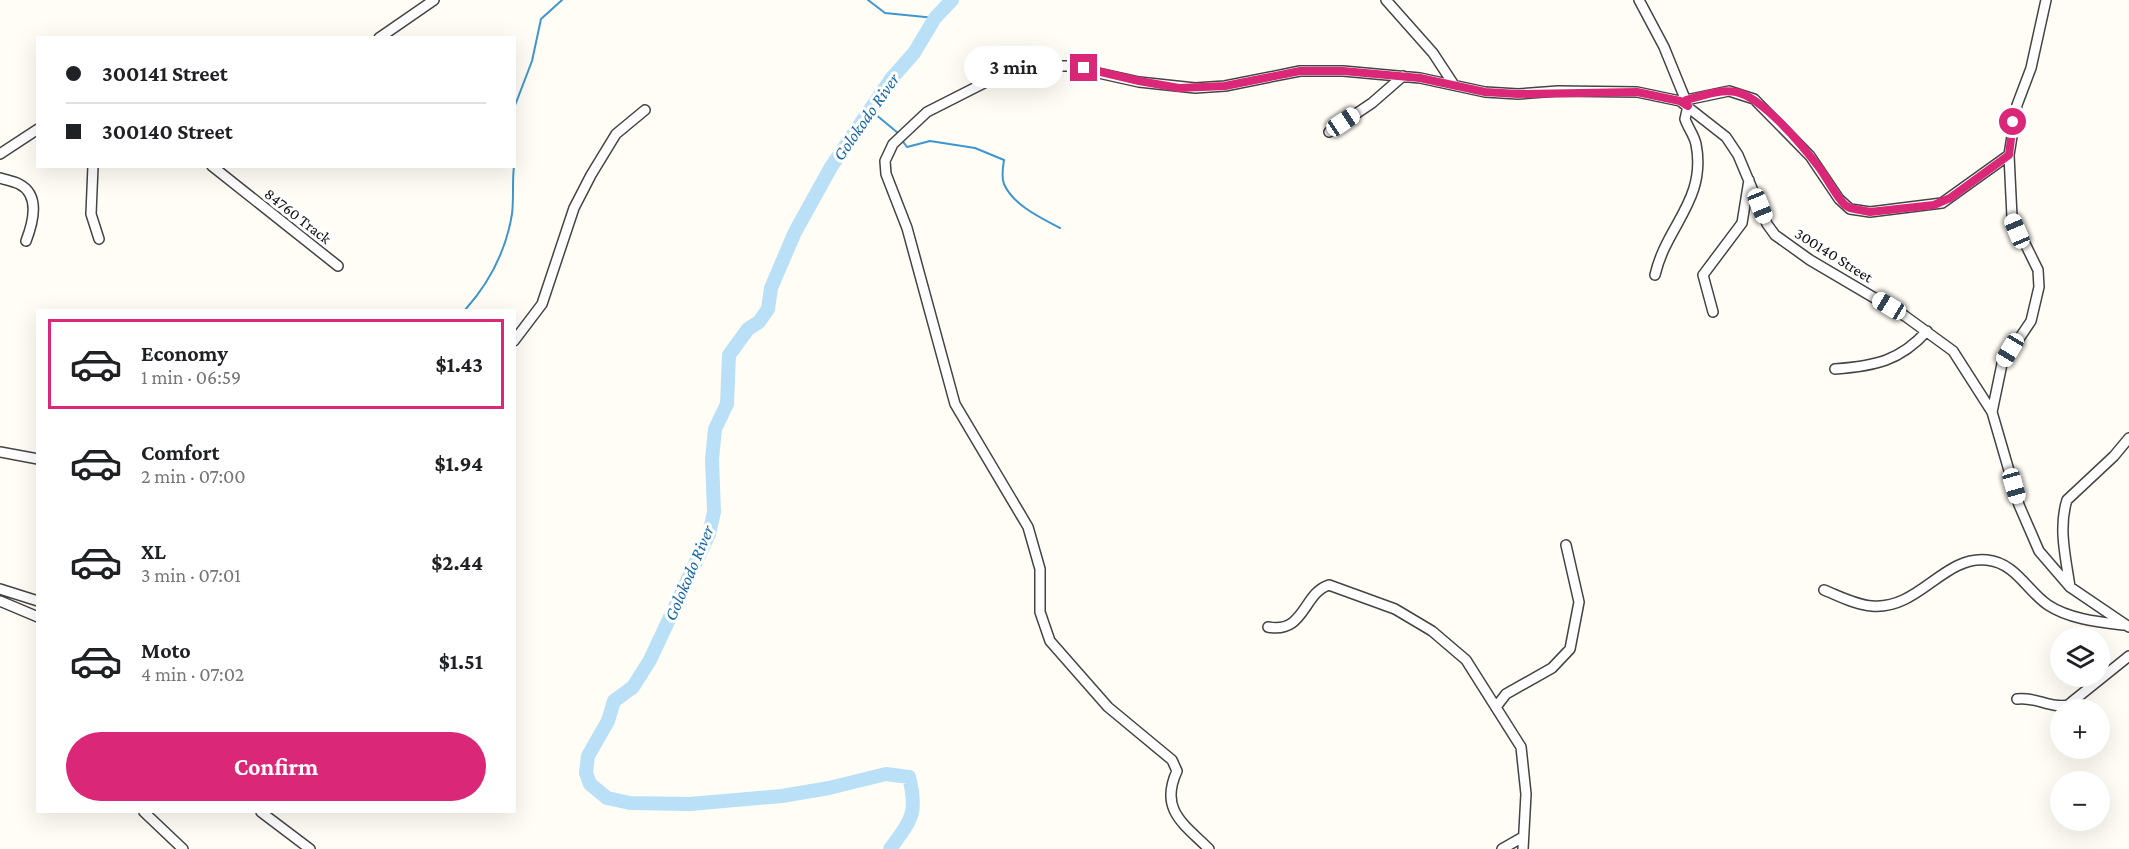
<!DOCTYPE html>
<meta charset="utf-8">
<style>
:root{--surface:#fff;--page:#f2f2f2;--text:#202124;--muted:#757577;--line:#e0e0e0;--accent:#db2777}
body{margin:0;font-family:"Crimson Pro",serif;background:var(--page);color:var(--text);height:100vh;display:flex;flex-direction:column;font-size:22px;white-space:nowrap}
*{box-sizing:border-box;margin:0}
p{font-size:20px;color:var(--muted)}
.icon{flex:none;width:33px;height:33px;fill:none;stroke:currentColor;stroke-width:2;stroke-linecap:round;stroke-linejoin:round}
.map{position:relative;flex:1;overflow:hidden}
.sheet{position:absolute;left:36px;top:309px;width:480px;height:504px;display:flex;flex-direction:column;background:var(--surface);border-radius:0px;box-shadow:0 6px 24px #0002}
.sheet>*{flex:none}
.guide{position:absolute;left:36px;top:36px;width:480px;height:132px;border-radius:0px;box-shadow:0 6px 24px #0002;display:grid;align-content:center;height:132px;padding:0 30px;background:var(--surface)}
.buttons{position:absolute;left:2050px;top:627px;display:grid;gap:12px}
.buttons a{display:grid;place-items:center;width:60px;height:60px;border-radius:50%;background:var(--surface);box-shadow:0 6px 24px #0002;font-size:30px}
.end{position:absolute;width:27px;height:27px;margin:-14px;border:8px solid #db2777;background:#fff;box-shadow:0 0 0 3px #fff}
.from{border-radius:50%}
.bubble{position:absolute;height:42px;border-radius:21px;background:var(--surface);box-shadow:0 6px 24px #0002;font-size:20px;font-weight:700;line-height:42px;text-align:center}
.car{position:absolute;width:18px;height:36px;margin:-18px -9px;border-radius:8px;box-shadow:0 0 4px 2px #0007;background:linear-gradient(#fff 24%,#345 0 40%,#fff 0 76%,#345 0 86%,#fff 0)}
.guide b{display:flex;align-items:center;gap:21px;height:57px;font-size:22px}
.guide b+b{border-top:2px solid var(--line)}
.guide i{width:15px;height:15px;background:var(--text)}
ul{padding:10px 0 0;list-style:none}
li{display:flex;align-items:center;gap:18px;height:90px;margin:0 12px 9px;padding:0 18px;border:3px solid transparent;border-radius:0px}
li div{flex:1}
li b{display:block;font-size:22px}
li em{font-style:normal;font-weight:700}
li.active{border-color:var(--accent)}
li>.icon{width:54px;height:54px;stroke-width:1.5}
.action{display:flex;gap:12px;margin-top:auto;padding:12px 30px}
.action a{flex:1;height:69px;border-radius:36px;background:var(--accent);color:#fff;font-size:24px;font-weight:700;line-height:69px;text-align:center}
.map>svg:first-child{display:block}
</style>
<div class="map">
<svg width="2129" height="849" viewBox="0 0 2129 849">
<rect width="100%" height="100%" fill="#fffdf5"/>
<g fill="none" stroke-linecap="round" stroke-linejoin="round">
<path stroke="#3f96cf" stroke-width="2" d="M868,0L885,13L935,18
M514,108L532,61L541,19L562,0
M869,109L898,133
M514,136V165
M901,139L907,147L930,141L975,148L1004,160C1003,167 1001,177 1004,184C1013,205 1041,218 1060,228
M465,310C490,282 506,251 512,214C514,198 512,182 514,166"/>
<path stroke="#b9e0f7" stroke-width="14" d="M890,849C912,819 918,813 909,777L886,774L829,788L782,796L690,804L630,803L607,798L590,784L586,773L588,756L608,721L614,701L633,687L650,660L709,534L714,512L712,459L715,429L727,404L729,355L748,329L759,322L768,309L771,288L795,232L831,167L891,79L914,53L935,18L952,0"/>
<defs>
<path id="minor" d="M1386,0L1433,53L1454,85
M1639,0L1664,47L1688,106L1685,119C1688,128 1694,135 1696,144C1707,200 1666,226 1655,275
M379,38L434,0
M1686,100L1729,91L1754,99L1810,156L1839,199L1850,209L1857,210L1870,212L1942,203L2009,155
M1329,132L1372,103L1403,76
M0,154L38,129
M93,166L91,214L99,239
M212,166L338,266
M0,178C6,180 13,181 19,184C41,195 33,223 26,241
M1713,312L1703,275L1742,223L1749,180
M514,341L542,304L574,208L591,175L616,134L645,110
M1835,369C1875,366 1900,361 1927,331
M1992,412L2002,364L2031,321L2039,287L2038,270L2012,217L2009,155L2017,105L2031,68L2046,0
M0,452L38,459
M2070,587C2066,559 2058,528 2067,500L2114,456L2129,438
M0,589L38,601
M1824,590C1839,596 1856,605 1872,606C1919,610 1944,555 1987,560C2016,563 2027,591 2048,605C2069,619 2099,622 2123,625
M0,601L38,617
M1268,627C1305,634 1303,593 1329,585L1395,609L1432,631L1466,660L1521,747L1526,794L1523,849
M2017,699C2035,696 2051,709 2068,705L2129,656
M1496,707L1506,694L1552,668L1570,649L1579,602L1566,545
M144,812L183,849
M261,812L310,849
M1209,849C1184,824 1159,810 1177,771L1172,760L1108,707L1050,641L1040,612V569L1028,527L955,404L907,228L886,174L885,161L893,144L927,112L996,77L1012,71L1037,66H1067L1139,82L1195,88L1225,86L1300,71H1343L1420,78L1485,92L1518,94L1558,91L1637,92L1680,101L1726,137L1738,155L1767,224L1775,235L1810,260L1905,316L1953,351L1992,412L2019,505L2039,551L2070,587L2129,627
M1502,849L1523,837"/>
</defs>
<use href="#minor" stroke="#444" stroke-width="12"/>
<use href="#minor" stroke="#fff" stroke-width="9"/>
</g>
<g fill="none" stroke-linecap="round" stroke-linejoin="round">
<path stroke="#db2777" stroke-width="8" d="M1084,68L1139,81L1179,88L1225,86L1300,71H1343L1420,78L1485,92L1518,94L1637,92L1680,101L1688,106L1686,100C1701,96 1720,89 1736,92C1762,97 1802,145 1818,166C1828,179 1834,194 1845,205L1850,208L1870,212L1934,205L1950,198L2009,155L2013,122"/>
</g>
<g text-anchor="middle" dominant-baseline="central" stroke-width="6" stroke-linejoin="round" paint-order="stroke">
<g font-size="16" fill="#111" stroke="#fff">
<text transform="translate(298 216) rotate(38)">84760 Track</text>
<text transform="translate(1834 255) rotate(32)">300140 Street</text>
</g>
<g font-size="18" font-style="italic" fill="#1768a6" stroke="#fff">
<text transform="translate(866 117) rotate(-55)">Golokodo River</text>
<text transform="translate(689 573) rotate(-67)">Golokodo River</text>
</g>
</g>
</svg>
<div class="buttons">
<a><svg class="icon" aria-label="layers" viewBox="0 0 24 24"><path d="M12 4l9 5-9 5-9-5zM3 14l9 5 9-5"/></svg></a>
<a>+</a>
<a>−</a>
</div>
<i class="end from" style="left:2013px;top:122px"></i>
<i class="end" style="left:1084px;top:68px"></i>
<div class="bubble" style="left:964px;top:46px;width:99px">3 min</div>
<i class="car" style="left:1343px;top:122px;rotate:56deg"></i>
<i class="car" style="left:1760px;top:206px;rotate:158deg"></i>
<i class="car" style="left:2017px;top:231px;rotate:337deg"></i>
<i class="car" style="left:1889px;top:306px;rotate:301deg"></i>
<i class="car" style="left:2010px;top:350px;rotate:211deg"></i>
<i class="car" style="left:2014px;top:486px;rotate:164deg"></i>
<div class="guide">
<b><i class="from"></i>300141 Street</b>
<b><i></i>300140 Street</b>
</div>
<section class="sheet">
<ul>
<li class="active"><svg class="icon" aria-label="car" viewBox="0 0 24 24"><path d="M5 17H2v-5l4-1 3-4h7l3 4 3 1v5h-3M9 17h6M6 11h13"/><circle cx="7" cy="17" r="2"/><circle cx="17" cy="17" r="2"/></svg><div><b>Economy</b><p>1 min · 06:59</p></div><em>$1.43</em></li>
<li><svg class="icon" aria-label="car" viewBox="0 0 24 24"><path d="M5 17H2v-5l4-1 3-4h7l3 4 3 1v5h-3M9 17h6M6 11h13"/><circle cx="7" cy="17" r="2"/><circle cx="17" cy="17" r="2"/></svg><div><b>Comfort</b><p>2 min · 07:00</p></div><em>$1.94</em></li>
<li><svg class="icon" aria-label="car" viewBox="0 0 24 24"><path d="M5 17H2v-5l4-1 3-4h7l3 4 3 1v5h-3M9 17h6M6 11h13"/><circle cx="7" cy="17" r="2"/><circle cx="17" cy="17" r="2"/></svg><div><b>XL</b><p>3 min · 07:01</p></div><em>$2.44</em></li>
<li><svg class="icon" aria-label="car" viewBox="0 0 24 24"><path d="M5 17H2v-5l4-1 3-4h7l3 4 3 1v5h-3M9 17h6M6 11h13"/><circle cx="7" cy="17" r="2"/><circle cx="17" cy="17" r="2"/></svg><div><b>Moto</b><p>4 min · 07:02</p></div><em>$1.51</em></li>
</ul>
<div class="action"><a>Confirm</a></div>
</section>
</div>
